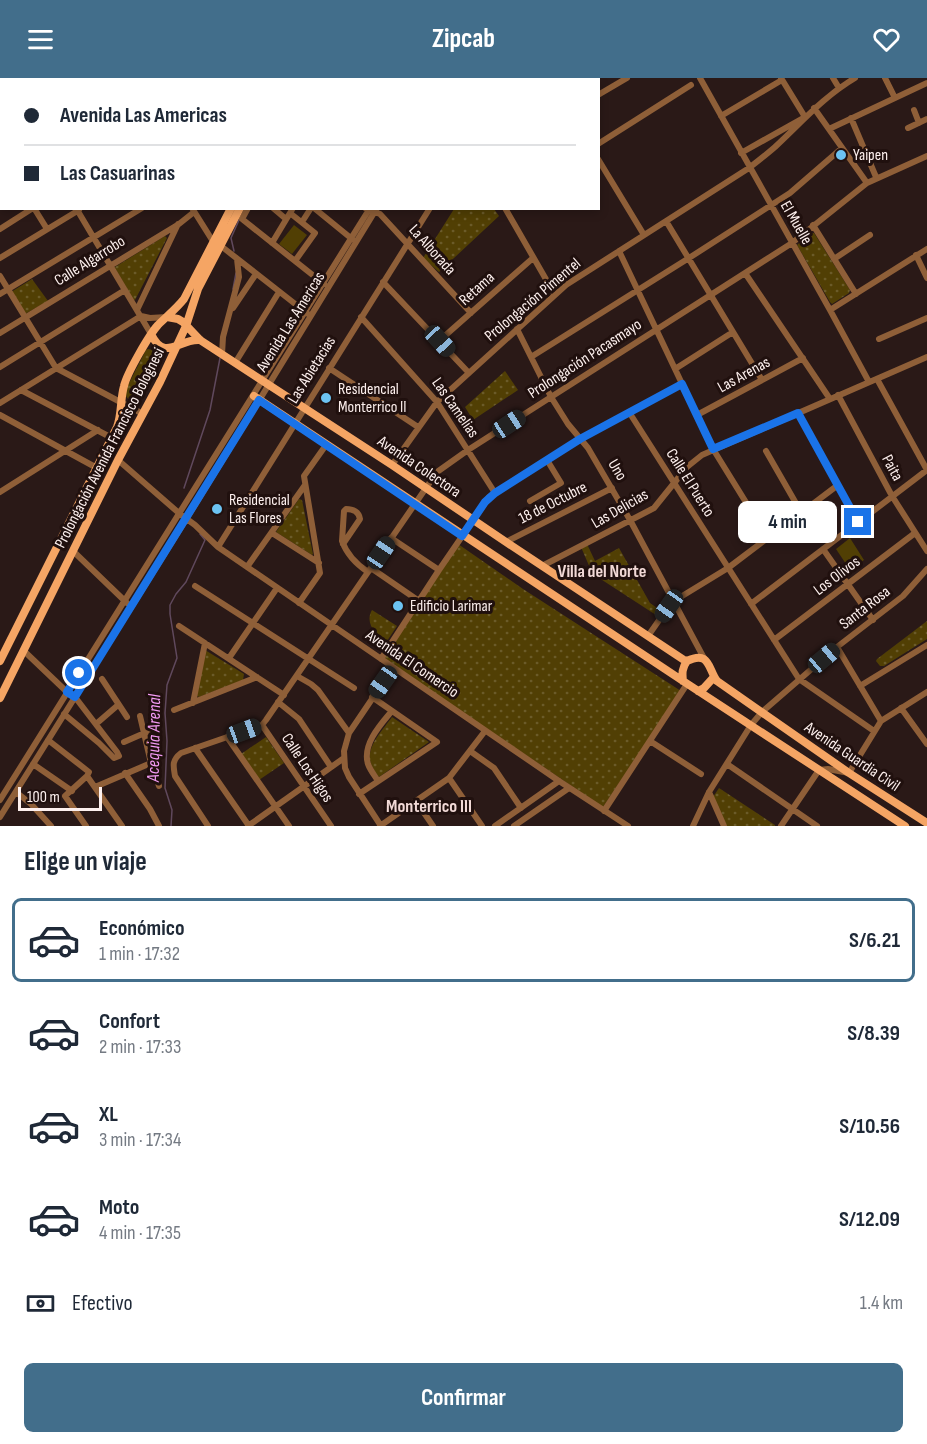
<!DOCTYPE html>
<html lang="es">
<meta charset="utf-8">
<style>
:root{--surface:#fff;--page:#f6f6f7;--text:#1f2937;--muted:#747a83;--line:#e0e1e3;--accent:#426e8b}
body{margin:0;font-family:"Sofia Sans Condensed",sans-serif;background:var(--page);color:var(--text);height:100vh;display:flex;flex-direction:column;font-size:22px;white-space:nowrap}
*{box-sizing:border-box;margin:0}
p{font-size:20px;color:var(--muted)}
.icon{flex:none;width:33px;height:33px;fill:none;stroke:currentColor;stroke-width:2;stroke-linecap:round;stroke-linejoin:round}
.map{position:relative;height:748px;overflow:hidden}
.side{display:flex;flex-direction:column;background:var(--surface);flex:1}
.side>*{flex:none}
.hud{position:absolute;left:0px;top:0px;width:600px;height:132px;box-shadow:0 3px 9px #0003;display:grid;align-content:center;height:132px;padding:0 24px;background:var(--surface)}
.scale{position:absolute;left:18px;bottom:15px;width:84px;box-sizing:border-box;padding-left:6px;border:3px solid #fdf0ee;border-top:0;font-size:16px;line-height:21px;white-space:nowrap;color:#fdf0ee;-webkit-text-stroke:4px #20100e;paint-order:stroke}
.end{position:absolute;width:27px;height:27px;margin:-14px;border:8px solid #1a73e8;background:#fff;box-shadow:0 0 0 3px #fff}
.from{border-radius:50%}
.bubble{position:absolute;height:42px;border-radius:9px;background:var(--surface);box-shadow:0 3px 9px #0003;font-size:20px;font-weight:700;line-height:42px;text-align:center}
.car{position:absolute;width:18px;height:36px;margin:-18px -9px;border-radius:8px;box-shadow:0 0 4px 2px #0007;background:linear-gradient(#222 24%,#8ab4d8 0 40%,#222 0 76%,#8ab4d8 0 86%,#222 0)}
.hud b{display:flex;align-items:center;gap:21px;height:57px;font-size:22px}
.hud b+b{border-top:2px solid var(--line)}
.hud i{width:15px;height:15px;background:var(--text)}
ul{padding:0;list-style:none}
li{display:flex;align-items:center;gap:18px;height:84px;margin:0 12px 9px;padding:0 12px;border:3px solid transparent;border-radius:9px}
li div{flex:1}
li b{display:block;font-size:22px}
li em{font-style:normal;font-weight:700}
li.selected{border-color:var(--accent)}
li>.icon{width:54px;height:54px;stroke-width:1.5}
h2{padding:0 24px;font-size:27px;line-height:72px}
.pay{display:flex;align-items:center;gap:15px;height:66px;padding:0 24px;font-size:22px}
.pay p{margin-inline-start:auto}
.cta{display:flex;gap:12px;margin-top:auto;padding:12px 24px}
.cta a{flex:1;height:69px;border-radius:9px;background:var(--accent);color:#fff;font-size:24px;font-weight:700;line-height:69px;text-align:center}
header{display:flex;justify-content:space-between;align-items:center;height:78px;padding:0 24px;background:var(--accent);color:#fff;font-size:27px;font-weight:700}
.map>svg:first-child{display:block}
</style>
<header><svg class="icon" aria-label="menu" viewBox="0 0 24 24"><path d="M4 6h16M4 12h16M4 18h16"/></svg>Zipcab<svg class="icon" aria-label="heart" viewBox="0 0 24 24"><path d="M12 20l-8-8c-3-5 5-10 8-4 3-6 11-1 8 4z"/></svg></header>
<div class="map">
<svg width="927" height="748" viewBox="0 0 927 748">
<defs>
<pattern id="grass-dots" width="8" height="8" patternUnits="userSpaceOnUse" patternTransform="scale(1.5)"><rect width="8" height="8" fill="#513f04"/><path d="M2 2h.1M6 6h.1" fill="none" stroke="#6b5b29" stroke-width="1.8" stroke-linecap="round"/></pattern>
</defs>
<rect width="100%" height="100%" fill="#2a1917"/>
<path fill="url(#grass-dots)" d="M454,131H494L499,138L439,194L423,180Z
M811,155H814L850,212L849,215L832,226L830,224L797,167Z
M165,158L167,160L135,222L133,221L115,190V189Z
M32,201L48,223L25,236L11,214Z
M148,271L153,272L161,279V282L141,320L136,323H130L125,317V313L146,272Z
M505,293L518,312L473,342L465,329Z
M299,421L302,422L313,476L312,477L276,454Z
M458,466L523,511L681,613L603,729L383,581Z
M587,466L595,483L619,470L650,525L660,532L656,537L596,498L590,490L581,469Z
M372,532L397,548L385,566C377,556 364,546 372,532Z
M927,543V561L884,588H880L876,583L877,581Z
M205,572L244,596L243,602L199,619L197,618Z
M392,639L429,664L379,699C376,695 373,691 371,686C365,669 383,652 392,639Z
M266,659L284,685L259,702L241,676Z
M719,710L775,747V748H727L713,719Z"/>
<path fill="#513f04" d="M294,147L307,157L292,176L279,166Z
M850,460L864,482L850,492L836,471Z"/>
<g fill="none" stroke-linecap="round" stroke-linejoin="round">
<path stroke="#60495d" stroke-width="1.5" d="M149,2L151,0
M310,2L311,0
M0,80L2,79
M234,173L231,160L239,142
M233,211L236,195
M184,410L210,332L220,280
M171,748L172,732L165,710L167,663L165,635L167,607L177,580L170,536V527L176,516L186,504L205,462L200,456"/>
<path stroke="#8f5f38" stroke-width="6" d="M112,0L113,2
M237,0L238,2
M284,0L285,2
M345,0L347,2
M375,0L376,2
M413,0L415,2
M546,0L547,2
M588,0L589,2
M700,0L830,232L869,304
M833,0L839,10
M885,0L895,20
M63,2L66,0
M137,2L139,0
M450,2L451,0
M458,2L459,0
M580,2L583,0
M0,7L2,10
M598,17L627,0
M814,30L867,105
M914,32L919,45
M721,38L782,2
M0,40L2,39
M851,40L876,99
M908,50L927,41
M829,51L927,5
M598,66L691,7
M741,75L805,39L781,0
M598,81L644,157
M0,84L2,83
M0,125L2,124
M34,130L47,151
M76,130L151,256
M192,130L214,165
M248,130L242,141L324,206
M273,130L286,141
M314,130L352,161
M365,130L380,136L471,235
M505,130L555,217
M290,135L315,155L295,183
M666,143L762,302
M302,144L311,130
M813,147L856,216
M0,151L33,130
M272,165L293,130
M221,168L308,236
M619,173L713,371L768,460
M916,177L927,200
M0,180L79,132
M834,181L870,157
M745,195L830,321
M0,198L56,290L143,336
M383,204L469,295
M0,216L142,130
M233,230L256,196
M137,232L178,146
M830,232L927,171
M141,238L150,240L167,239
M361,239L437,324L495,415
M517,251L551,319L568,346L588,370L630,442L705,582
M0,255L179,146L194,134
M879,261L927,240
M439,263L533,180
M222,276L223,259L239,199L237,181
M531,279L689,180L790,115L842,70
M235,285L279,214
M0,289L125,212
M329,290L418,349
M675,291L733,254
M877,301L927,392
M21,312L112,360
M838,317L892,418L927,473
M0,325L141,238
M629,334L799,601L874,653
M798,335L858,444
M0,337L97,390
M697,337L803,280
M766,373L801,434
M118,382L180,436L195,447L218,469L559,703L628,748
M392,387L437,324L566,207L749,90C758,83 767,76 775,69C802,44 823,19 855,0
M0,414L98,352
M530,423L561,405L547,382
M272,455L319,485
M391,460L439,492
M506,464L612,410
M343,466L360,441C359,434 353,431 346,431L344,433L342,463C347,477 356,486 368,494
M218,469L430,130
M823,471L873,542
M73,473L127,525
M542,488L654,430L687,389L702,377L927,279
M247,489L305,407
M371,490L419,523
M195,508L354,610
M299,525L320,495L304,398L326,367
M751,526L927,392
M179,548L284,617
M648,558L669,528L674,523L728,490L838,407
M774,562L915,455
M837,569L881,643
M24,573L67,614L75,619L117,674L119,678L114,680L99,665L64,636
M229,580L277,510
M381,581L439,492L489,419L580,361L682,306
M297,598L311,606L318,612L349,655
M102,601L127,639
M860,608L927,567
M278,624L299,641L331,689
M193,625L205,565
M901,630L927,666
M174,632L257,599
M140,638L151,685L159,708
M96,646L118,627
M262,647L331,748
M227,659L289,748
M48,662L89,694L87,698L122,748
M650,663L701,696
M124,664L156,650
M195,670L249,748
M470,673L494,690L521,730
M33,686L72,713
M727,686L817,748
M125,695L150,731L159,748
M449,700L482,748
M378,703C375,698 370,692 368,686C362,667 380,647 391,634
M95,709L151,685
M16,714L31,726L51,748
M709,714L724,748
M359,716L437,664L372,619
M0,722L370,130
M416,723L433,748
M604,733L687,606
M0,739L187,440L377,130
M86,748L65,718L87,698
M208,748L175,698C173,687 172,682 181,675L262,647L266,642L437,394L468,372L792,165L867,105L927,78
M248,748L344,680
M380,748L449,700L485,653
M381,748L349,699L345,690L344,673L349,655L393,590
M495,748L559,703
M514,748L569,710
M693,748L709,714L751,647L762,634L837,569L903,518L927,491
M781,748L819,692L828,691L849,695L881,643L927,614"/>
<path stroke="#f5a564" stroke-width="8" d="M291,2L292,0
M299,2L300,0
M167,239L178,241L183,244L200,262L392,387L506,464L684,582L687,583C710,572 708,591 717,603L849,695L927,745
M151,256C165,285 179,260 200,262
M254,318L683,603L905,748
M0,583L117,349C122,336 120,322 124,308C127,295 149,257 158,247C167,238 176,231 184,221L231,130
M683,603C682,595 682,590 687,583
M698,613L704,610L714,599
M0,620L118,382L160,304L186,248L198,211L240,130"/>
</g>
<g fill="none" stroke-linecap="round" stroke-linejoin="round">
<path stroke="#1a73e8" stroke-width="8" d="M79,595L67,614L75,619L259,322L462,458L485,424L495,415L580,361L682,306L713,371L798,335L858,444"/>
</g>
<g fill="#6cc3f2" stroke="#20100e" stroke-width="2">
<circle cx="841" cy="77" r="6"/>
<circle cx="326" cy="320" r="6"/>
<circle cx="217" cy="431" r="6"/>
<circle cx="398" cy="528" r="6"/>
</g>
<g text-anchor="middle" dominant-baseline="central" stroke-width="6" stroke-linejoin="round" paint-order="stroke">
<g font-size="16" fill="#fdf0ee" stroke="#20100e" text-anchor="start">
<text x="853" y="77">Yaipen</text>
<text x="338" y="311">Residencial<tspan x="338" dy="18">Monterrico II</tspan></text>
<text x="229" y="422">Residencial<tspan x="229" dy="18">Las Flores</tspan></text>
<text x="410" y="528">Edificio Larimar</text>
</g>
<g font-size="16" fill="#fdf0ee" stroke="#20100e">
<text transform="translate(796 145) rotate(60)">El Muelle</text>
<text transform="translate(432 172) rotate(48)">La Alborada</text>
<text transform="translate(90 183) rotate(-32)">Calle Algarrobo</text>
<text transform="translate(477 211) rotate(-42)">Retama</text>
<text transform="translate(533 222) rotate(-40)">Prolongación Pimentel</text>
<text transform="translate(291 244) rotate(-58)">Avenida Las Americas</text>
<text transform="translate(585 281) rotate(-33)">Prolongación Pacasmayo</text>
<text transform="translate(312 292) rotate(-58)">Las Abietacias</text>
<text transform="translate(744 297) rotate(-29)">Las Arenas</text>
<text transform="translate(455 330) rotate(55)">Las Camelias</text>
<text transform="translate(110 370) rotate(-63)">Prolongación Avenida Francisco Bolognesi</text>
<text transform="translate(419 389) rotate(34)">Avenida Colectora</text>
<text transform="translate(892 390) rotate(62)">Paita</text>
<text transform="translate(617 392) rotate(59)">Uno</text>
<text transform="translate(690 405) rotate(58)">Calle El Puerto</text>
<text transform="translate(553 425) rotate(-27)">18 de Octubre</text>
<text transform="translate(620 431) rotate(-30)">Las Delicias</text>
<text transform="translate(837 498) rotate(-37)">Los Olivos</text>
<text transform="translate(865 530) rotate(-38)">Santa Rosa</text>
<text transform="translate(412 586) rotate(34)">Avenida El Comercio</text>
<text transform="translate(852 679) rotate(34)">Avenida Guardia Civil</text>
<text transform="translate(307 690) rotate(56)">Calle Los Higos</text>
</g>
<g font-size="18" font-weight="bold" fill="#f1d9d6" stroke="#20100e">
<text x="602" y="493">Villa del Norte</text>
<text x="429" y="728">Monterrico III</text>
</g>
<g font-size="18" font-style="italic" fill="#f39bf4" stroke="#20100e">
<text transform="translate(154 660) rotate(-89)">Acequia Arenal</text>
</g>
</g>
</svg>
<div class="scale">100 m</div>
<i class="end from" style="left:79px;top:595px"></i>
<i class="end" style="left:858px;top:444px"></i>
<div class="bubble" style="left:738px;top:423px;width:99px">4 min</div>
<i class="car" style="left:440px;top:263px;rotate:137deg"></i>
<i class="car" style="left:509px;top:346px;rotate:57deg"></i>
<i class="car" style="left:381px;top:475px;rotate:34deg"></i>
<i class="car" style="left:669px;top:528px;rotate:215deg"></i>
<i class="car" style="left:824px;top:580px;rotate:50deg"></i>
<i class="car" style="left:383px;top:604px;rotate:215deg"></i>
<i class="car" style="left:244px;top:653px;rotate:70deg"></i>
<div class="hud">
<b><i class="from"></i>Avenida Las Americas</b>
<b><i></i>Las Casuarinas</b>
</div>
</div>
<section class="side">
<h2>Elige un viaje</h2>
<ul>
<li class="selected"><svg class="icon" aria-label="car" viewBox="0 0 24 24"><path d="M5 17H2v-5l4-1 3-4h7l3 4 3 1v5h-3M9 17h6M6 11h13"/><circle cx="7" cy="17" r="2"/><circle cx="17" cy="17" r="2"/></svg><div><b>Económico</b><p>1 min · 17:32</p></div><em>S/6.21</em></li>
<li><svg class="icon" aria-label="car" viewBox="0 0 24 24"><path d="M5 17H2v-5l4-1 3-4h7l3 4 3 1v5h-3M9 17h6M6 11h13"/><circle cx="7" cy="17" r="2"/><circle cx="17" cy="17" r="2"/></svg><div><b>Confort</b><p>2 min · 17:33</p></div><em>S/8.39</em></li>
<li><svg class="icon" aria-label="car" viewBox="0 0 24 24"><path d="M5 17H2v-5l4-1 3-4h7l3 4 3 1v5h-3M9 17h6M6 11h13"/><circle cx="7" cy="17" r="2"/><circle cx="17" cy="17" r="2"/></svg><div><b>XL</b><p>3 min · 17:34</p></div><em>S/10.56</em></li>
<li><svg class="icon" aria-label="car" viewBox="0 0 24 24"><path d="M5 17H2v-5l4-1 3-4h7l3 4 3 1v5h-3M9 17h6M6 11h13"/><circle cx="7" cy="17" r="2"/><circle cx="17" cy="17" r="2"/></svg><div><b>Moto</b><p>4 min · 17:35</p></div><em>S/12.09</em></li>
</ul>
<div class="pay"><svg class="icon" aria-label="cash" viewBox="0 0 24 24"><path d="M3 7h18v10H3z"/><circle cx="12" cy="12" r="2"/></svg>Efectivo<p>1.4 km</p></div>
<div class="cta"><a>Confirmar</a></div>
</section>
